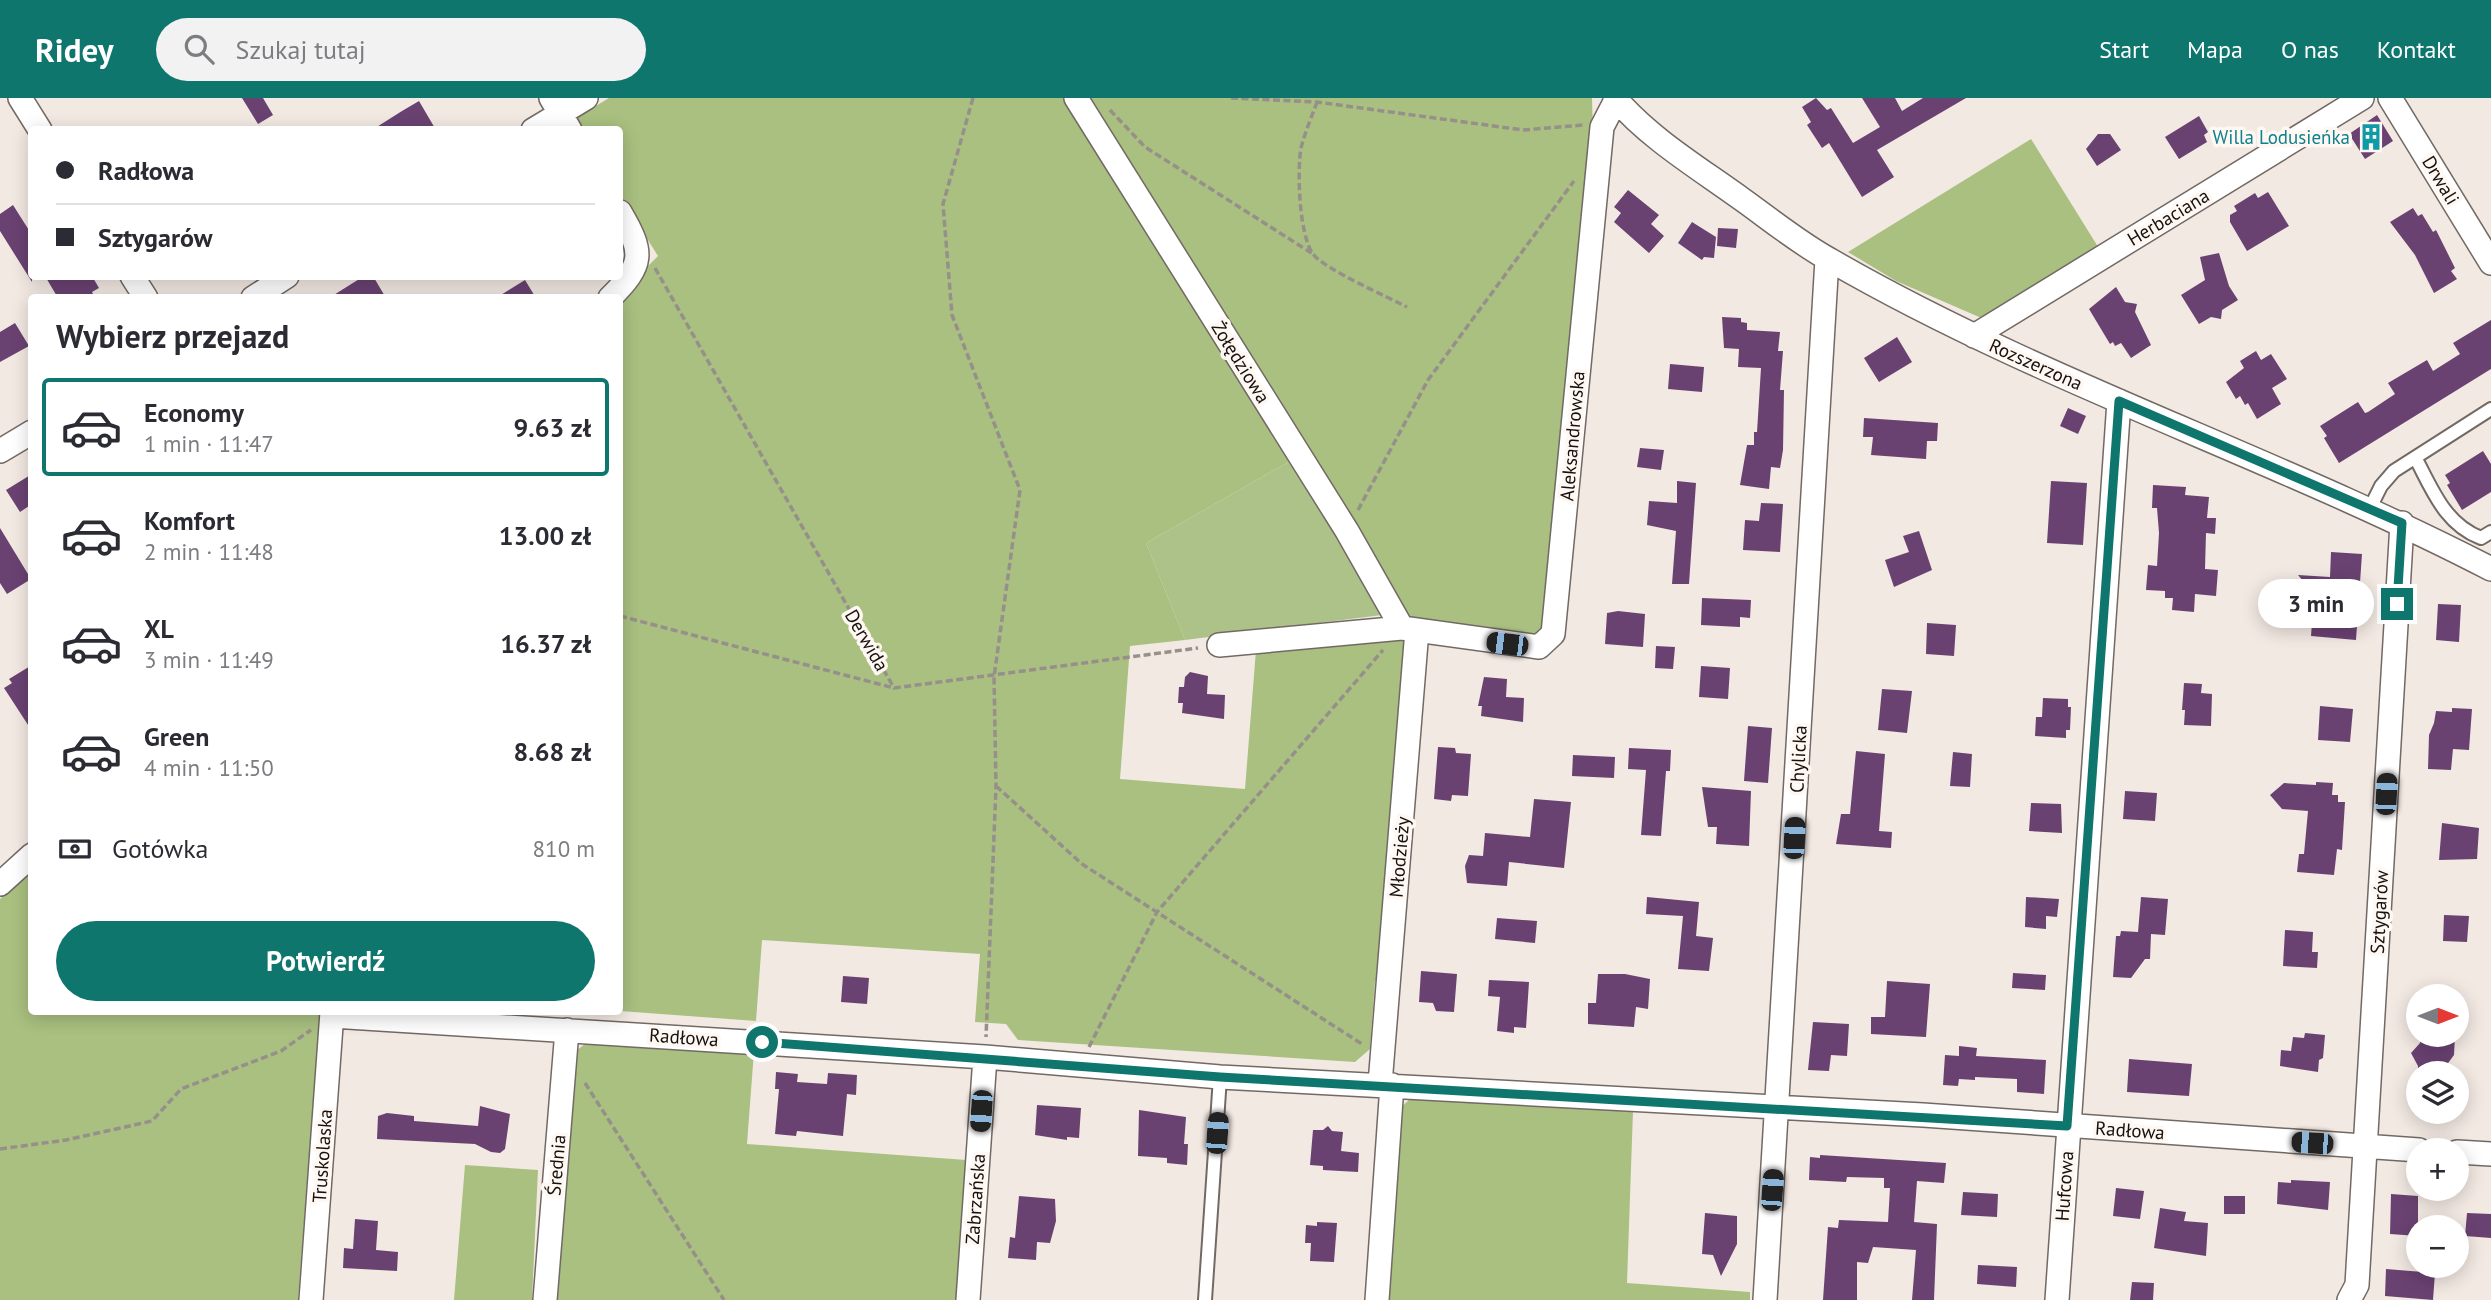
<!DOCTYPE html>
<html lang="pl">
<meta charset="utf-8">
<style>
:root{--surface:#fff;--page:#f2f2f3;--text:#2b2b33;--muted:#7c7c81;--line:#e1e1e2;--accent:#0f766e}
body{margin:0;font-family:"PT Sans",sans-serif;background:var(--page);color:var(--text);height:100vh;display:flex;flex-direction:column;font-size:26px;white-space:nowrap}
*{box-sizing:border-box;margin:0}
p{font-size:23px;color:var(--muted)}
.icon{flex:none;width:38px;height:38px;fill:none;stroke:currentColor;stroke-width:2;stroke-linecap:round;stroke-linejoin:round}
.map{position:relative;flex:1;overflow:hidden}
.side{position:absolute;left:28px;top:196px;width:595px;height:721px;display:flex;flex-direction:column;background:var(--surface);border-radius:7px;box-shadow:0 4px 18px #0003}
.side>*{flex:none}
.banner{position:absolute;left:28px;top:28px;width:595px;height:154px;border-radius:7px;box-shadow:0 4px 18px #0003;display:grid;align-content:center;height:154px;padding:0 28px;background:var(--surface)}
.needle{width:46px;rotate:90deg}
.tools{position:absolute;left:2406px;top:886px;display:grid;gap:14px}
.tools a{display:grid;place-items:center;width:63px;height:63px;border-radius:50%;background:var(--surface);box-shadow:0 4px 18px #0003;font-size:35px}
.end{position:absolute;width:32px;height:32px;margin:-16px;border:9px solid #0f766e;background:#fff;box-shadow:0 0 0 4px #fff}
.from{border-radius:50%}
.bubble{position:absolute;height:49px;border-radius:24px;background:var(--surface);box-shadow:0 4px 18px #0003;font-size:23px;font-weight:700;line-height:49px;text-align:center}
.car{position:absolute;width:21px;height:42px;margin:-21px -10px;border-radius:9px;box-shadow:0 0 5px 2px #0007;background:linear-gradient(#222 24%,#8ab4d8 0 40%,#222 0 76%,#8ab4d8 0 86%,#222 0)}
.banner b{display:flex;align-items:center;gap:24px;height:66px;font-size:26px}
.banner b+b{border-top:2px solid var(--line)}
.banner i{width:18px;height:18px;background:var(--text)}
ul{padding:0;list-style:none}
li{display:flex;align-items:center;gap:21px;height:98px;margin:0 14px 10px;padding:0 14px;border:4px solid transparent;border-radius:7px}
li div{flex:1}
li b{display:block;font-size:26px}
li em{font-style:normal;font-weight:700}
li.on{border-color:var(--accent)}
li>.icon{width:63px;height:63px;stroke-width:1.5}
h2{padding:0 28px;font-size:32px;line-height:84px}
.pay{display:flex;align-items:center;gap:18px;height:77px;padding:0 28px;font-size:26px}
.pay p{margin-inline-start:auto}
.action{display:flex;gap:14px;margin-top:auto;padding:14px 28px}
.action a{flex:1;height:80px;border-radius:42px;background:var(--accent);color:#fff;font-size:28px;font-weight:700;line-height:80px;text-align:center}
header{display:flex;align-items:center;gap:42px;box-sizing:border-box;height:98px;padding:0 35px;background:var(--accent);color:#fff}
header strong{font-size:33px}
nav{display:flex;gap:38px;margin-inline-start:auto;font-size:24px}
.search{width:490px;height:63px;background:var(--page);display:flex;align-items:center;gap:18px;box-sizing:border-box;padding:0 24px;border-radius:38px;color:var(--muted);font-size:26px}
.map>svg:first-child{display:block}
</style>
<header>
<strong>Ridey</strong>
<div class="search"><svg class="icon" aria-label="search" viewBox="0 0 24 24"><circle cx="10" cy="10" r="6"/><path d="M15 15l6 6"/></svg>Szukaj tutaj</div>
<nav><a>Start</a><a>Mapa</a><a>O nas</a><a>Kontakt</a></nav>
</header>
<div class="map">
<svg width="2491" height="1202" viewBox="0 0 2491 1202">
<rect width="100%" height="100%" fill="#f3e9e3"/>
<path fill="#adc289" d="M1292,362L1382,517L1185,542L1146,445Z"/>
<path fill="#a9c080" d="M609,0H1068L1292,362L1146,445L1185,542L1130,548L1120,681L1245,691L1256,552L1411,536L1383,883H1375L1370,951L1355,964L1018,942L1006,926L975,924L980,856L762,842L756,923L620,913V200L617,199L658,158L620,98V32L577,31L571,23Z
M1085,0H1592L1593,37L1541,537L1411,525Z
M2031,41L2100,152L1986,222L1896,183L1848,154Z
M31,771L32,914H320L298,1202H0V801Z
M585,946L754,953L747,1046L966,1062L956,1202H553L568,959Z
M1411,1000L1633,1013L1627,1185L1750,1194V1202H1383L1397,1013Z
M465,1067L538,1072L532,1202H454Z"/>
<path fill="#6a4272" d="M242,0H263L273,17L258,26Z
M1816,0L1827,12L1831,10L1853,45L1880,29L1862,0H1895L1902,13L1923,0H1966L1877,52L1894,79L1862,99L1829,45L1822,50L1807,27L1811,24L1802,9Z
M419,3L436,32H372L402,13Z
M2377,17L2393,43L2365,61L2349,36Z
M2199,18L2208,34L2204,37L2207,44L2179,61L2165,39Z
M2098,36H2110L2121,52L2097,68L2086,51Z
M1628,92L1659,117L1651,126L1664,138L1649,155L1614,124L1621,115L1614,109Z
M2268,94L2289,128L2247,153L2230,124V117L2237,113L2234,108L2255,95L2258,100Z
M13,107L32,137V184L0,133V116Z
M2413,110L2418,118L2422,116L2433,134L2436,132L2455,170L2451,173L2457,181L2434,195L2415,157L2390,124Z
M1692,124L1716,139L1714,160L1704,159L1702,162L1678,145Z
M1718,130L1738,131L1736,150L1717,148Z
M2219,155L2229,188L2238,202L2222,212L2221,221L2211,219L2199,226L2181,197L2205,182L2200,159Z
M45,178H92L99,190L92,194L95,200H58Z
M364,178H373L386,200H329Z
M525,182L536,200H496Z
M2116,189L2125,204L2137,206L2135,214L2151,247L2131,260L2121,245L2115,248L2113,244L2110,246L2089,211Z
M1722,219L1741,220V224L1747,225V232L1780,234L1778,253H1783L1780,292H1784L1783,352L1780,370L1771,369L1769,391L1740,387L1747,347H1754V334H1757L1761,270L1738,269L1739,251L1724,250Z
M2491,222V271L2339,365L2324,340L2327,338L2320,328L2358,304L2365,315L2368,314L2395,296L2388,285L2427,262L2433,273L2460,256L2453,245Z
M15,225L29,248L0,264V234Z
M1897,239L1912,264L1879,284L1864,260Z
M2256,253L2261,262L2271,256L2287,281L2272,290L2281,306L2257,321L2248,305L2245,307L2240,298L2236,301L2226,284L2244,270L2240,263Z
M1670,266L1704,269L1702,294L1668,291Z
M2068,310L2086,318L2078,336L2060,328Z
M1864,320L1938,325L1937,343H1927L1926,361L1871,357L1873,339H1863Z
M1640,350L1664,352L1661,372L1637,369Z
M2483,353L2491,366V394L2462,412L2447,387L2450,385L2445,377Z
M32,376V406L20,414L6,392Z
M1677,383L1696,385L1689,486H1672L1676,433L1647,427L1649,403L1677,405Z
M2051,383L2087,385L2083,447L2047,445Z
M2153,387L2186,389L2185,397L2209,399L2207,420H2216L2215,436L2206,435L2205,471L2218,472L2216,498L2195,496L2194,514L2172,512L2173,500H2165V493L2146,492L2148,467L2157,468L2159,435L2157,410H2152Z
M1761,405L1783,406L1780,454L1743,452L1745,422L1759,423Z
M0,430L31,481L7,496L0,485Z
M1919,433L1932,472L1894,489L1885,462L1909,454L1903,438Z
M2331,454L2362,456L2356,542L2311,538L2314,496L2298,477L2330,479Z
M1702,500L1751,502L1750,520L1740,519V529L1701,527Z
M2438,506L2461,507L2459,544L2436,542Z
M1618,513L1645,516L1643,549L1605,546L1607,515Z
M1927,525L1956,527L1954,558L1926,556Z
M1656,548L1675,549L1673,571L1655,570Z
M32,567V633L4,590L12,585L9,581Z
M1701,568L1730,570L1728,601L1699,599Z
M1190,574L1208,578L1207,596L1225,597L1224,621L1182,615L1183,605H1178L1179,589H1184L1185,579Z
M1484,579L1507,581L1506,599L1524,600L1523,624L1481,618L1482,608H1478Z
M2184,585L2202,586L2201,595L2212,596L2211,628L2184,627L2185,612H2182Z
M1882,591L1912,593L1907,635L1878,632Z
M2043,600L2068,601V609H2071L2070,632H2066V640L2035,638L2036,619H2042Z
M2320,608L2353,611L2350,644L2318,642Z
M2452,610L2472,611L2469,652L2453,651L2451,672L2428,671L2429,637L2434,625L2436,613L2452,614Z
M1748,628L1772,630L1768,685L1744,683Z
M1438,649L1455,650L1456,655L1471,656L1468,698L1452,697L1451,703L1434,701Z
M1629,650L1671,652L1670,673H1666L1661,738L1641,737L1646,672L1628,671Z
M1856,653L1885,656L1879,733L1892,734L1891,750L1836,746L1841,716H1850Z
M1953,654L1972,656L1970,689L1950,688Z
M1573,657L1615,659L1614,680L1572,678Z
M2316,684L2333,685L2332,697H2338V704H2345L2342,752L2337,751L2334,777L2297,774L2299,756H2304L2308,713L2282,711L2270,697L2284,685L2316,687Z
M1702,689L1751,693L1749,748L1716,746L1717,729H1708Z
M2125,693L2157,695L2155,723L2123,721Z
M1534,701L1571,704L1564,770L1509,764L1507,788L1467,785L1465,768L1469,757L1483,758L1485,735L1530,739Z
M2031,705L2061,706L2062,735L2029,733Z
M2442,725L2479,730L2477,761L2439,762Z
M1647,799L1699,804L1696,838L1713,840L1709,873L1678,871L1683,818L1646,816Z
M2026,799L2059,801L2057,819L2046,818V831L2025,829Z
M2141,799L2168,801L2165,837L2151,836L2150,861H2145L2131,880L2113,879L2116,838H2120L2121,833L2138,834Z
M2444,817L2469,818L2467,844L2443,843Z
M1497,820L1537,823L1535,845L1495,841Z
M2285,832L2313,834L2312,854H2318L2317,870L2283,868Z
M1421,873L1457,876L1454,914L1436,913L1433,905L1419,904Z
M2013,875L2046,877L2045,892L2012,890Z
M1598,876H1625L1650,881L1648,911L1636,909L1634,929L1588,926V905H1596Z
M843,878L869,880L867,906L841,904Z
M1489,882L1529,884L1526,930L1514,929V935L1497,933L1500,899L1488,898Z
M1887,883L1930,886L1926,939L1871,936V919H1885Z
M1813,924L1849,926L1847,958L1831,957L1829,973L1808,972Z
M2305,935L2325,937L2323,960L2319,962L2318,974L2280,968L2281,952L2291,953L2293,939L2304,940Z
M2420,936L2455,937L2454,957L2443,972L2418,975V968L2411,955L2420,945Z
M1959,948L1977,950L1976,958L2046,962L2044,996L2017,994V981L1975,979V982L1959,981L1958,988L1943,987L1945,957L1959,958Z
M2129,961L2192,966L2189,998L2127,994Z
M776,974L798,976L797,984L827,986L828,975L857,977L856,997L847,996L843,1038L797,1033L796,1038L775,1036L779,991H775Z
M1037,1007L1081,1010L1079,1040L1067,1039V1042L1035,1037Z
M480,1008L510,1016L505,1051L500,1055L491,1054L475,1046L377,1041L378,1018L387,1015L414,1018V1023L478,1028Z
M1139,1012L1186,1019L1184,1046H1188L1187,1067L1167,1065V1060L1138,1058Z
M1328,1028L1332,1033L1343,1034L1341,1053L1359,1055L1358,1074L1323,1072V1068L1310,1067L1313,1032H1323Z
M1820,1057L1946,1065L1944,1085L1917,1083L1914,1124L1937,1126L1934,1202H1912L1916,1152L1873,1149L1868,1165L1857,1164V1202H1823L1828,1129L1838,1130L1839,1122L1888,1124L1890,1090H1884V1080L1847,1079L1846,1084L1809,1082L1810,1059L1820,1060Z
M2291,1082L2330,1084L2328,1112L2277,1106L2278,1084L2291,1085Z
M2116,1090L2144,1093L2140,1121L2113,1118Z
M1963,1094L1998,1096L1997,1119L1961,1117Z
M2391,1096L2418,1098V1138L2390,1136Z
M1019,1098L1055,1101L1056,1123L1050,1145L1037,1144L1036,1162L1008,1160L1010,1139L1015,1140Z
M2224,1098H2245V1116H2224Z
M2160,1110L2186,1114L2184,1123L2208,1125L2206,1158L2154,1150Z
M1705,1115L1737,1118V1146L1721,1178L1713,1157L1702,1156Z
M2467,1115L2491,1116V1140L2465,1138Z
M355,1121L378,1123L376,1152L398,1154L397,1173L343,1170L344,1150L353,1151Z
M1317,1124L1337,1125L1334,1164L1310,1163L1311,1145H1305L1306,1127L1317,1128Z
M1978,1167L2017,1169L2016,1189L1977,1186Z
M2386,1171L2435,1175L2433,1202L2385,1198Z
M2132,1184L2154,1185L2153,1202H2130Z"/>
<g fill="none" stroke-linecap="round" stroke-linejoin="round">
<defs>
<path id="service" d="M2416,361C2433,393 2445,426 2481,440L2491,434
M2374,402L2381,388L2394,373L2491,311
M1205,1202L1220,979"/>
<path id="minor" d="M20,0L40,32
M551,0L570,32
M1076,0L1347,433L1402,530
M1615,0C1650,41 1699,70 1743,102C1771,122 1799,145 1830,162C2041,284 2275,359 2491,471
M2390,0L2491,165
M533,32L586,0
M132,178L146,200
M253,200L287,178
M610,200C644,166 644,155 620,114
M1974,238L2362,0
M0,353L32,334
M1219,547L1402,530L1539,549L1553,536L1602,29L1616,2
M0,786L32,757
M332,918L985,959L1220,979L1923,1017L2419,1052
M1380,986L1417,532
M2457,1054L2491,1056
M311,1202L332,914
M545,1202L567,932
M968,1202L985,959
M1377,1202L1392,987
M1765,1202L1827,161
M2057,1202L2119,303
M2349,1202L2357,1187L2402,425"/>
</defs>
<use href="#service" stroke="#726964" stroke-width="16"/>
<use href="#minor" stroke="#726964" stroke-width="26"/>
<path stroke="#968f8a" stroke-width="3.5" stroke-dasharray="7 3.5" stroke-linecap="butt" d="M973,0L943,106L952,217L1020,392L994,579L996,688L986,939
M1231,0L1317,4L1523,32L1583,27
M1317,4C1312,18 1305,34 1301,50C1297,73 1299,137 1313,156C1324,171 1388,199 1407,209
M1110,12L1145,49L1313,156
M655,170L894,590L1198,550
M1358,412L1428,282L1574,83
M620,518L894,590
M996,688L1082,766L1362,946
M1089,949L1157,814L1383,552
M585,985L724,1202
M0,1051L66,1042L152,1023L181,991L281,953L311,932"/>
<use href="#service" stroke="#fff" stroke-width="12"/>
<use href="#minor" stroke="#fff" stroke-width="23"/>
</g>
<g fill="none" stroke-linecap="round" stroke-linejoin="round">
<path stroke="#0f766e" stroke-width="9" d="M762,944L1220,979L2067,1028L2119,303L2402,425L2397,506"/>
</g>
<defs>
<symbol id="building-bare" viewBox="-9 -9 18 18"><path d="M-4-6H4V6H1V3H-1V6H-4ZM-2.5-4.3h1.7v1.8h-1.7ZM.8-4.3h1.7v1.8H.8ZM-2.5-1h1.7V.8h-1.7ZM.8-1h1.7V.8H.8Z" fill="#0f9aa8" stroke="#fff7f2" stroke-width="2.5" paint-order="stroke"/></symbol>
</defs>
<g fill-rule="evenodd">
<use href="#building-bare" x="2352" y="20" width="38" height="38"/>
</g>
<g text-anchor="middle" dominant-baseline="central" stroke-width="7" stroke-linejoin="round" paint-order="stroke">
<g font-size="19" fill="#0d838f" stroke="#fff7f2" text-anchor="end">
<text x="2350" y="39">Willa Lodusieńka</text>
</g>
<g font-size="19" fill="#14110f" stroke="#fff7f2">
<text transform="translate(2441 82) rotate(59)">Drwali</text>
<text transform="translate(2168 119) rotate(-31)">Herbaciana</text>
<text transform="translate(1241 264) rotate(58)">Żołędziowa</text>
<text transform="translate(2036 266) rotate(24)">Rozszerzona</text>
<text transform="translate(1572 338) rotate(-85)">Aleksandrowska</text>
<text transform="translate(867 542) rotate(60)">Derwida</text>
<text transform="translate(1798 661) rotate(-87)">Chylicka</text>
<text transform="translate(1399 759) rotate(-85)">Młodzieży</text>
<text transform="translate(2379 814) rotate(-87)">Sztygarów</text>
<text transform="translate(684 939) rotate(4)">Radłowa</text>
<text transform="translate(2130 1032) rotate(4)">Radłowa</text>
<text transform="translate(322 1058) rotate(-86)">Truskolaska</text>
<text transform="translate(556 1067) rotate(-85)">Średnia</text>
<text transform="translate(2064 1088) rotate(-86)">Hufcowa</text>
<text transform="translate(975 1101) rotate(-86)">Zabrzańska</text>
</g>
</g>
</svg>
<div class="tools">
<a><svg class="needle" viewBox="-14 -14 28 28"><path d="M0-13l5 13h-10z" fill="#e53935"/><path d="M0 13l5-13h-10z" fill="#7c7c81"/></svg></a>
<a><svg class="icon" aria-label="layers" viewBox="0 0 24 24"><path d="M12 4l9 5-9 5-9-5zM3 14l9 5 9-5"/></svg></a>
<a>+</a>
<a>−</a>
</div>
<i class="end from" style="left:762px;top:944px"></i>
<i class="end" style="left:2397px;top:506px"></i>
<div class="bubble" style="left:2258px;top:481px;width:116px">3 min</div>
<i class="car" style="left:1507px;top:546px;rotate:277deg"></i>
<i class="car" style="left:2386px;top:696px;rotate:3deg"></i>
<i class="car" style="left:1794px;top:740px;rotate:3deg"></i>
<i class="car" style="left:981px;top:1013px;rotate:184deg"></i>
<i class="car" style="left:1217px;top:1035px;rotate:4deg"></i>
<i class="car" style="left:2312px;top:1045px;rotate:274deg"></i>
<i class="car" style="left:1772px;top:1092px;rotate:4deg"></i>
<div class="banner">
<b><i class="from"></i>Radłowa</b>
<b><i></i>Sztygarów</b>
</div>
<section class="side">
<h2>Wybierz przejazd</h2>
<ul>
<li class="on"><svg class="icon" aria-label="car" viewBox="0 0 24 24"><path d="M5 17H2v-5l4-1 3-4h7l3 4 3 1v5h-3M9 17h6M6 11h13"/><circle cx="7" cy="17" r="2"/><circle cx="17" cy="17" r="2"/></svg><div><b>Economy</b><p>1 min · 11:47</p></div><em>9.63 zł</em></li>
<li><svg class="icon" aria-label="car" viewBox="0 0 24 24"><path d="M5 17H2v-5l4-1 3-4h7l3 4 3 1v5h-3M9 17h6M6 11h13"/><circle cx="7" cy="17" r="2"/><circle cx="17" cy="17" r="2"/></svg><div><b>Komfort</b><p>2 min · 11:48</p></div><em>13.00 zł</em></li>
<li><svg class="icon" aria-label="car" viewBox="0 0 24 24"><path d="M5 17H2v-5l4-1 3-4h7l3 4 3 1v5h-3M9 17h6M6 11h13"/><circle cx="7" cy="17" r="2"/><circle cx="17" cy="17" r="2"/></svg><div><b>XL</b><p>3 min · 11:49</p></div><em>16.37 zł</em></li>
<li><svg class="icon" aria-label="car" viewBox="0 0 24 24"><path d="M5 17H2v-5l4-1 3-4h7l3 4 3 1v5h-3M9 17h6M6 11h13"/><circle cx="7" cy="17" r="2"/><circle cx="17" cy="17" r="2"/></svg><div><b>Green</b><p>4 min · 11:50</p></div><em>8.68 zł</em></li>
</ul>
<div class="pay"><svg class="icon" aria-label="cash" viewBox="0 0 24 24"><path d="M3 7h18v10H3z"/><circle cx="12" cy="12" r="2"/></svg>Gotówka<p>810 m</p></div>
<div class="action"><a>Potwierdź</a></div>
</section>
</div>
